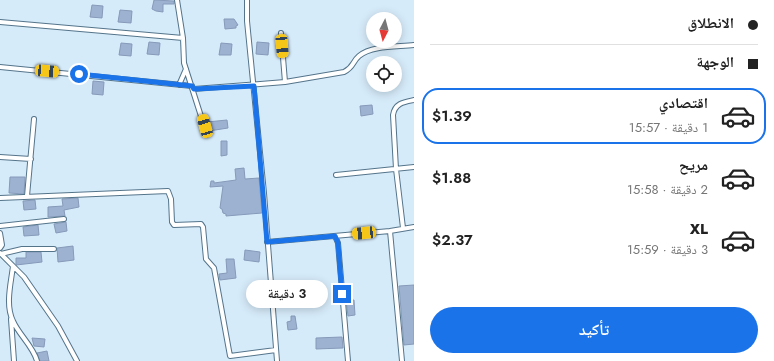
<!DOCTYPE html>
<html lang="ar">
<meta charset="utf-8">
<style>
:root{--surface:#fff;--page:#f2f2f2;--text:#222;--muted:#767676;--line:#e0e0e0;--accent:#1a73e8}
body{margin:0;font-family:Jost,"Noto Naskh Arabic",sans-serif;background:var(--page);color:var(--text);direction:rtl;height:100vh;display:flex;flex-direction:column;font-size:15px;white-space:nowrap}
*{box-sizing:border-box;margin:0}
p{font-size:13px;color:var(--muted)}
.icon{flex:none;width:22px;height:22px;fill:none;stroke:currentColor;stroke-width:2;stroke-linecap:round;stroke-linejoin:round}
.map{position:relative;flex:1;overflow:hidden;direction:ltr}
.side{display:flex;flex-direction:column;background:var(--surface);width:360px}
.side>*{flex:none}
.hud{display:grid;align-content:center;height:88px;padding:0 16px;background:var(--surface)}
.needle{width:26px;rotate:186deg}
.controls{position:absolute;left:366px;top:12px;display:grid;gap:8px}
.controls a{display:grid;place-items:center;width:36px;height:36px;border-radius:50%;background:var(--surface);box-shadow:0 2px 10px #0003;font-size:20px}
.end{position:absolute;width:18px;height:18px;margin:-9px;border:5px solid #1a73e8;background:#fff;box-shadow:0 0 0 2px #fff}
.from{border-radius:50%}
.bubble{position:absolute;height:28px;border-radius:14px;background:var(--surface);box-shadow:0 2px 10px #0003;font-size:13px;font-weight:600;line-height:28px;text-align:center;direction:rtl}
.car{position:absolute;width:12px;height:24px;margin:-12px -6px;border-radius:5px;box-shadow:0 0 3px 1px #0007;background:linear-gradient(#f5c518 24%,#345 0 40%,#f5c518 0 76%,#345 0 86%,#f5c518 0)}
.hud b{display:flex;align-items:center;gap:14px;height:38px;font-size:15px}
.hud b+b{border-top:1px solid var(--line)}
.hud i{width:10px;height:10px;background:var(--text)}
ul{padding:0;list-style:none}
li{display:flex;align-items:center;gap:12px;height:56px;margin:0 8px 6px;padding:0 8px;border:2px solid transparent;border-radius:16px}
li div{flex:1}
li b{display:block;font-size:15px}
li em{font-style:normal;font-weight:600}
li.current{border-color:var(--accent)}
li>.icon{width:36px;height:36px;stroke-width:1.5}
.cta{display:flex;gap:8px;margin-top:auto;padding:8px 16px}
.cta a{flex:1;height:46px;border-radius:24px;background:var(--accent);color:#fff;font-size:16px;font-weight:600;line-height:46px;text-align:center}
main{display:flex;flex:1;min-height:0}
.map>svg:first-child{display:block}
</style>
<main>
<section class="side">
<div class="hud">
<b><i class="from"></i>الانطلاق</b>
<b><i></i>الوجهة</b>
</div>
<ul>
<li class="current"><svg class="icon" aria-label="car" viewBox="0 0 24 24"><path d="M5 17H2v-5l4-1 3-4h7l3 4 3 1v5h-3M9 17h6M6 11h13"/><circle cx="7" cy="17" r="2"/><circle cx="17" cy="17" r="2"/></svg><div><b>اقتصادي</b><p>1 دقيقة · 15:57</p></div><em>$1.39</em></li>
<li><svg class="icon" aria-label="car" viewBox="0 0 24 24"><path d="M5 17H2v-5l4-1 3-4h7l3 4 3 1v5h-3M9 17h6M6 11h13"/><circle cx="7" cy="17" r="2"/><circle cx="17" cy="17" r="2"/></svg><div><b>مريح</b><p>2 دقيقة · 15:58</p></div><em>$1.88</em></li>
<li><svg class="icon" aria-label="car" viewBox="0 0 24 24"><path d="M5 17H2v-5l4-1 3-4h7l3 4 3 1v5h-3M9 17h6M6 11h13"/><circle cx="7" cy="17" r="2"/><circle cx="17" cy="17" r="2"/></svg><div><b>XL</b><p>3 دقيقة · 15:59</p></div><em>$2.37</em></li>
</ul>
<div class="cta"><a>تأكيد</a></div>
</section>
<div class="map">
<svg width="414" height="361" viewBox="0 0 414 361">
<rect width="100%" height="100%" fill="#d6ebfa"/>
<path fill="#9db1d1" stroke="#869ab9" d="M154,0L174,1V4H163V12L156,11L152,9Z
M92,5L103,6L102,18L90,17Z
M120,10L132,11L131,23L118,22Z
M224,19H234L238,25L236,26V28L225,29Z
M149,42L160,43L159,55L147,54Z
M257,42L269,43L268,55L256,54Z
M121,43L132,44L131,56L119,55Z
M221,43L232,44L231,55H219Z
M93,81L104,82L103,95L92,94Z
M372,105L373,114L361,116L360,106Z
M227,120L228,128L209,131L207,122Z
M221,141H227V155L221,156Z
M244,168L245,179L259,178L262,213L226,216V214L223,213L222,209L220,208L223,186L210,187L211,181H214V183L236,180L235,169Z
M10,177H25L24,194L9,193Z
M78,198L79,207L64,210L65,216L48,217V207L63,206L62,199Z
M35,200L36,209L24,210L23,201Z
M66,222L67,231L56,233L54,224Z
M38,225L39,235L24,236L23,227Z
M73,246L74,260L58,262L57,248Z
M245,250L260,252L259,262L244,260Z
M26,252H41L42,262L16,265V258H26Z
M226,259H234L236,278L220,280L219,274L227,273Z
M414,285V344L404,345L399,286Z
M346,300H354L355,315L348,316Z
M291,316H295L297,329L288,330L287,322L291,321Z
M342,337L343,348L316,349V338Z
M32,338L45,339L44,347L34,346Z
M47,351L49,361H40L37,353Z"/>
<g fill="none" stroke-linecap="round" stroke-linejoin="round">
<defs>
<path id="minor" d="M177,0L183,38L184,63L207,135
M247,0V21L264,193L277,361
M0,22L183,38
M281,33L285,82
M0,67L192,86
M179,85L186,69
M194,89L285,82L344,72C354,67 352,62 359,56C372,45 398,47 414,45
M0,157L31,159
M336,175L414,167
M27,196L34,119
M0,198L168,191L171,199L172,222L174,225L201,224L203,227L206,259L214,268L230,356L276,350
M0,226L64,219
M403,228L396,169L393,115C395,103 404,102 414,100
M0,233L2,245L0,248
M335,236L338,243L348,361
M267,242L390,231
M0,253L24,277L58,326L77,361
M1,254L22,249H54
M13,266C11,283 5,305 13,321C19,335 33,346 37,361
M11,319L14,361
M402,361L390,231L414,227"/>
</defs>
<use href="#minor" stroke="#54748a" stroke-width="6"/>
<use href="#minor" stroke="#fff" stroke-width="4"/>
</g>
<g fill="none" stroke-linecap="round" stroke-linejoin="round">
<path stroke="#1a73e8" stroke-width="5" d="M79,74L192,86L194,89L254,86L267,242L335,236L338,243L342,294"/>
</g>
</svg>
<div class="controls">
<a><svg class="needle" viewBox="-14 -14 28 28"><path d="M0-13l5 13h-10z" fill="#e53935"/><path d="M0 13l5-13h-10z" fill="#767676"/></svg></a>
<a><svg class="icon" aria-label="locate" viewBox="0 0 24 24"><circle cx="12" cy="12" r="6"/><path d="M12 2v4M12 18v4M2 12h4M18 12h4"/></svg></a>
</div>
<i class="end from" style="left:79px;top:74px"></i>
<i class="end" style="left:342px;top:294px"></i>
<div class="bubble" style="left:246px;top:280px;width:82px">3 دقيقة</div>
<i class="car" style="left:282px;top:46px;rotate:175deg"></i>
<i class="car" style="left:47px;top:71px;rotate:95deg"></i>
<i class="car" style="left:205px;top:126px;rotate:344deg"></i>
<i class="car" style="left:364px;top:233px;rotate:264deg"></i>
</div>
</main>
